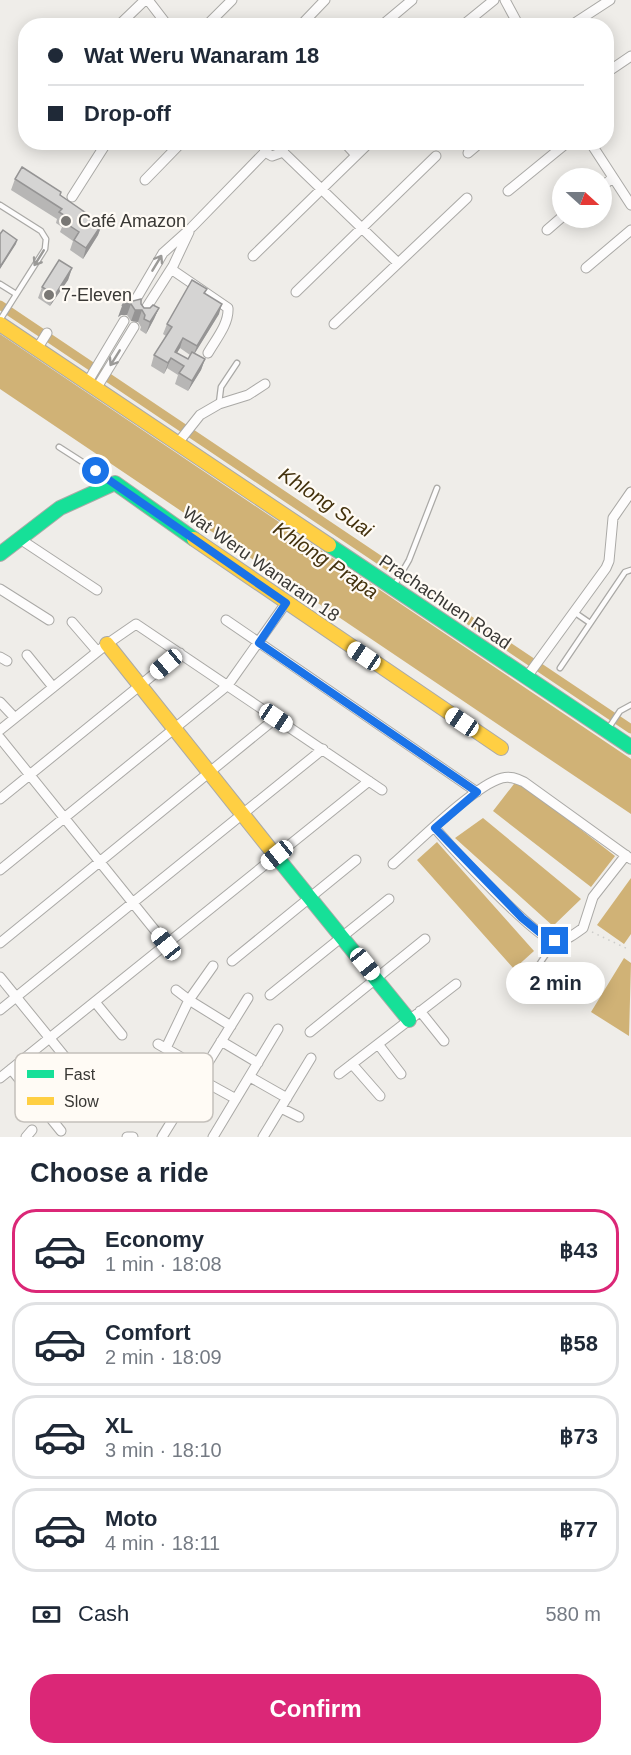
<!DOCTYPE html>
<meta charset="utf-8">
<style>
:root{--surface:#fff;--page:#f6f6f7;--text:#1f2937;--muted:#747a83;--line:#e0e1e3;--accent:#db2777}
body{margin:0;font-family:Arial,sans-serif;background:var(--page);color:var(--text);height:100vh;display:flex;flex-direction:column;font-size:22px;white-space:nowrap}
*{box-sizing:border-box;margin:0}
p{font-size:20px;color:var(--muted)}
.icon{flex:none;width:33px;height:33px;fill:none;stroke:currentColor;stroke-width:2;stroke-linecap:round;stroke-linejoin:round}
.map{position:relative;height:1137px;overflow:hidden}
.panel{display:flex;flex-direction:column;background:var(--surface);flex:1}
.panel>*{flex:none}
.top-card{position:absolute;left:18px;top:18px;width:596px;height:132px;border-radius:24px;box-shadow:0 3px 15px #0003;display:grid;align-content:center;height:132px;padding:0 30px;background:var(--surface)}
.needle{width:39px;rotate:111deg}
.buttons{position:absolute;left:552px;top:168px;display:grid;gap:12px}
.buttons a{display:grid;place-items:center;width:60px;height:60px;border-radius:50%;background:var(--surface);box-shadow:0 3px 15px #0003;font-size:30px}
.end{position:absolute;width:27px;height:27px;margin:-14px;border:8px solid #1a73e8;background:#fff;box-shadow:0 0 0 3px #fff}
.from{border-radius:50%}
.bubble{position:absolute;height:42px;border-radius:21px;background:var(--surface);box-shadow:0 3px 15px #0003;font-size:20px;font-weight:700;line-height:42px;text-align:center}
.car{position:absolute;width:18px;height:36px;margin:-18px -9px;border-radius:8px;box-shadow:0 0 4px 2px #0007;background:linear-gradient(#fff 24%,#345 0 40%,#fff 0 76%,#345 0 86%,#fff 0)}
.top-card b{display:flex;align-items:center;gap:21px;height:57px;font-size:22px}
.top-card b+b{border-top:2px solid var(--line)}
.top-card i{width:15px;height:15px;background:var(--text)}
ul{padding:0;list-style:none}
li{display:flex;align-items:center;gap:18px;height:84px;margin:0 12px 9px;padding:0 18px;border:3px solid var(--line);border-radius:24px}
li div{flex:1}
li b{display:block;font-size:22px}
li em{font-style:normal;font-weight:700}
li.current{border-color:var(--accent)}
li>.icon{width:54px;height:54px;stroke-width:1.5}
h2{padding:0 30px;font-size:27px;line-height:72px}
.pay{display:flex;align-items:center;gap:15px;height:66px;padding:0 30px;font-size:22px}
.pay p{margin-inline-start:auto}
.button{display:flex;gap:12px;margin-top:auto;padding:12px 30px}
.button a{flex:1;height:69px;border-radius:24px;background:var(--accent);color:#fff;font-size:24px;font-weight:700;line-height:69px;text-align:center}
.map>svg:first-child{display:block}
</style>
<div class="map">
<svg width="631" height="1137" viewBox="0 0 631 1137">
<rect width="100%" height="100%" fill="#efede9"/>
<path fill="#d0b276" d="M0,334L631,759V814L0,389Z
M517,780L615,856L591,887L493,811Z
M483,818L581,899L553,926L455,838Z
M437,842L534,951L514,969L417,860Z
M631,878V934L624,944L597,925Z
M624,958L631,963L629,1036L591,1012Z"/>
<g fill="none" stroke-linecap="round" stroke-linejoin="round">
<path stroke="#d0b276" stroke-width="9" d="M0,305L631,729"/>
<defs>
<path id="lane" d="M0,205L41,231L46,239L45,249L0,320
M0,284L16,294
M219,403L221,387L237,363
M59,447L112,481
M394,586L409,560L437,488
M574,612L590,623
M560,668L625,572L631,570
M608,729L620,711L631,705
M522,990L555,941"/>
<path id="street" d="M148,0L168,26
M505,0L519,26
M118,26L145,0
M206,26L232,0
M300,26L325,0
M381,26L412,0
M462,26L494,0
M570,26L610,0
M606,73L631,56
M263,142L265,152L272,156L283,152L285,142
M344,142L356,155
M590,142L631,205
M283,152L398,263
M468,153L481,142
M145,180L182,142
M602,187L612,178
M508,191L568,142
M72,197L107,142
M547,230L562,217
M253,256L370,142
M586,268L631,230
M171,269L228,308C229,324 216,339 208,353
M296,292L436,156
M132,306L163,253L192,227L265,152
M143,313L173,266L189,232
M334,324L467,198
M37,349L47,333
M87,383L124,321
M96,389L134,327
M177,444L200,415L219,404L248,395L265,384
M20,539L97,590
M0,589L49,620
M226,620L477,792
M72,622L97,651
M27,655L53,687
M0,657L7,661
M526,678L606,568L609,561L613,518L631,492
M0,702L15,718
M0,730L107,644L136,624L382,790
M0,738L166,944
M0,799L180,653
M435,828C451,847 535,938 554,941C564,943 576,933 583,928L593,897L626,855
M393,864C416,844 475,785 502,778C510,776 516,778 524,782L631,859
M0,870L228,685L286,603
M0,943L276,718
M232,961L356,860
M0,977L91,1089
M176,990L189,1000L231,1026
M270,995L389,899
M95,1002L122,1035
M0,1010L323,749
M420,1011L444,1041
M310,1032L425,939
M221,1041L258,1063
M158,1044L203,1070
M378,1044L401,1074
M166,1048L189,1000L213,966
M352,1064L380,1096
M11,1069L61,1131
M339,1074L456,984
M250,1077L287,1098
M0,1078L369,781
M198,1078L236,1099
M143,1085L180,1107
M281,1108L299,1117
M26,1137L32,1130
M127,1137H133
M162,1137L248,998
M213,1137L278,1029
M263,1137L311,1058"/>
<path id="fast" d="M329,545L631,747
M0,554L60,508L115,483L194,539
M271,850L409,1020"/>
<path id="slow" d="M0,324L329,545
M194,539L501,748
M107,644L271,850"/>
</defs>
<use href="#lane" stroke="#aaa9a6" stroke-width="7"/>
<use href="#street" stroke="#aaa9a6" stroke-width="11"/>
<use href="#fast" stroke="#aaa9a6" stroke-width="16"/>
<use href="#slow" stroke="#aaa9a6" stroke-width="16"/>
<path stroke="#ccccca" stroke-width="1.5" stroke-dasharray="1.5 4.5" stroke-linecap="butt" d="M592,932L630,950"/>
<use href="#lane" stroke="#fdfcfc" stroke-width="4.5"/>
<use href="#street" stroke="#fdfcfc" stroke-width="9"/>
<use href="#fast" stroke="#16e098" stroke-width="14"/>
<use href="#slow" stroke="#ffcf43" stroke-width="14"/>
</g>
<path fill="#b7b6b5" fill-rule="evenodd" d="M15,179L61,192L60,195L102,224L98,235L83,259L70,250L73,241L60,232L62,227L56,223L57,219L11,190Z
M72,268L68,280L50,306L38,298L42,287Z
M207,289L205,293L219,314L195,353L205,359L201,370L188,391L175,384L178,375L167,368L164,374L151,366L154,355L166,336L163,334L167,324ZM180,348L190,355L188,359L177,353Z
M130,297L133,301L141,304L144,308H159L154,319L146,334L140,330L141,327L138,322L131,321L127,315H121L118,317Z"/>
<path fill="#959494" d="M102,224L98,235L83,259L86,248Z
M17,240L16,244L0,269V267Z
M72,268L68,280L50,306L55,295Z
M125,303L131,304L127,315H121L118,317L122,306Z
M222,304L219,314L193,356L197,346Z
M159,308L154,319L146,334L150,322Z
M135,310H142L138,322L131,321Z
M183,338L180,348L173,359L175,352Z
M171,358L167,368L164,374L168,363Z
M205,359L201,370L188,391L192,381Z"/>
<path fill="#d5d4d3" stroke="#959494" stroke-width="1.5" d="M22,167L61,192L60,195L102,224L86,248L74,240L79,232L64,222L67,217L59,212L62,209L15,179Z
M3,230L17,240L0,267V234Z
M59,260L72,268L55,295L42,287Z
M192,280L207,289L204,293L222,304L197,346L183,338L175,352L188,359L192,352L205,359L192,381L179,373L184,366L171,358L168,363L154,355L172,327L167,324Z
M130,293V297L133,301L141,299V304L144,308H150L153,305L159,308L150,322L144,319L145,315L142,310H135L131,304L125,303L122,306Z"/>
<defs><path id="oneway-shaft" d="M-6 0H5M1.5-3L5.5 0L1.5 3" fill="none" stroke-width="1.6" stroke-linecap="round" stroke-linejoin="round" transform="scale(1.5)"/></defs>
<g stroke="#9b9a98">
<use href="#oneway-shaft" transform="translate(39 258) rotate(122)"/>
<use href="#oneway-shaft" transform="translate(157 263) rotate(-59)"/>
<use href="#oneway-shaft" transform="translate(115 358) rotate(122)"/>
</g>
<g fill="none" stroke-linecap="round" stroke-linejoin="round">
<path stroke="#1a73e8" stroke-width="8" d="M96,471L286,603L259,643L477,792L435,828L522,918L545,937L555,941"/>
</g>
<g fill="#797774" stroke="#fffbf5" stroke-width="2">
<circle cx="66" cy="221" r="6"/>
<circle cx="49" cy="295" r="6"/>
</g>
<g text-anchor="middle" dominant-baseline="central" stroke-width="4.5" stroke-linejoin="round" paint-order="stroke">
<g font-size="18" fill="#393835" stroke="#fffbf5" text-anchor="start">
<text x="78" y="221">Café Amazon</text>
<text x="61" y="295">7-Eleven</text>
</g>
<g font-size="18" fill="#393835" stroke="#fffbf5">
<text transform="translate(261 564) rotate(35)">Wat Weru Wanaram 18</text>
<text transform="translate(445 602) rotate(34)">Prachachuen Road</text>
</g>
<g font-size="20" font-style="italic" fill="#43310c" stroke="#fffbf5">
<text transform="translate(326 502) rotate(34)">Khlong Suai</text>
<text transform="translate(326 560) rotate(34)">Khlong Prapa</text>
</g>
</g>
<rect x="15" y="1053" width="198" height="69" rx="9" fill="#fffbf5" stroke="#c4c0bb" stroke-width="1.5"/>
<rect x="27" y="1070" width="27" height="8" fill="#16e098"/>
<rect x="27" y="1097" width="27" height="8" fill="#ffcf43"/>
<g font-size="16" fill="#393835">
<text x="64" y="1080">Fast</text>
<text x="64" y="1107">Slow</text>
</g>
</svg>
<div class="buttons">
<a><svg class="needle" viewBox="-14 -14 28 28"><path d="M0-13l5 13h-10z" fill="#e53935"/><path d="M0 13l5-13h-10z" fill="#747a83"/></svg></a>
</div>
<i class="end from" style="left:96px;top:471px"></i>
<i class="end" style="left:555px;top:941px"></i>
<div class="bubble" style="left:506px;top:962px;width:99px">2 min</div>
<i class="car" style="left:364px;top:656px;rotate:304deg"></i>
<i class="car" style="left:166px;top:664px;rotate:230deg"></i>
<i class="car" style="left:276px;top:718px;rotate:124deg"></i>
<i class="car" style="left:462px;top:722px;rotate:304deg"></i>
<i class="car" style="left:277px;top:855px;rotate:231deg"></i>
<i class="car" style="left:166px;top:944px;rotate:321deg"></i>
<i class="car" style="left:365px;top:964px;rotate:141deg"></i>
<div class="top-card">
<b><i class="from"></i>Wat Weru Wanaram 18</b>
<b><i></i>Drop-off</b>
</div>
</div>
<section class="panel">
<h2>Choose a ride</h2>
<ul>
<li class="current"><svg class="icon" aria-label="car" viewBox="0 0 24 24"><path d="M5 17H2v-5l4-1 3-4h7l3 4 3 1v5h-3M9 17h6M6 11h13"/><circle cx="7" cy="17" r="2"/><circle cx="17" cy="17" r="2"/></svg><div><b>Economy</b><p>1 min · 18:08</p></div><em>฿43</em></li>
<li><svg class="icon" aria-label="car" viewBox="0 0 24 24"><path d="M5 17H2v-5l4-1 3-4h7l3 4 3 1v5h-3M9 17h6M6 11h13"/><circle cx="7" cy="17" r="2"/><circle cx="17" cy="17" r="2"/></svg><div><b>Comfort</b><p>2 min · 18:09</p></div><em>฿58</em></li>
<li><svg class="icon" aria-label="car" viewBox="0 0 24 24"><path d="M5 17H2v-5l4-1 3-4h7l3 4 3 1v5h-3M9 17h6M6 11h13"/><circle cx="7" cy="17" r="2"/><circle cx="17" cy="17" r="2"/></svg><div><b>XL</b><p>3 min · 18:10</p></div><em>฿73</em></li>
<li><svg class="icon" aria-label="car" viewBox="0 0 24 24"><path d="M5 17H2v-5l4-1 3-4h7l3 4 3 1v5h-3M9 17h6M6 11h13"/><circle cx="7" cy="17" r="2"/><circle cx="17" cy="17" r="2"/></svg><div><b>Moto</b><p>4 min · 18:11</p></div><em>฿77</em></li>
</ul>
<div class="pay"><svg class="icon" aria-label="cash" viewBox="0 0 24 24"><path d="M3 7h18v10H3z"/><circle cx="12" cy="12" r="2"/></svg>Cash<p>580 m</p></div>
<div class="button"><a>Confirm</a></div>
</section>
